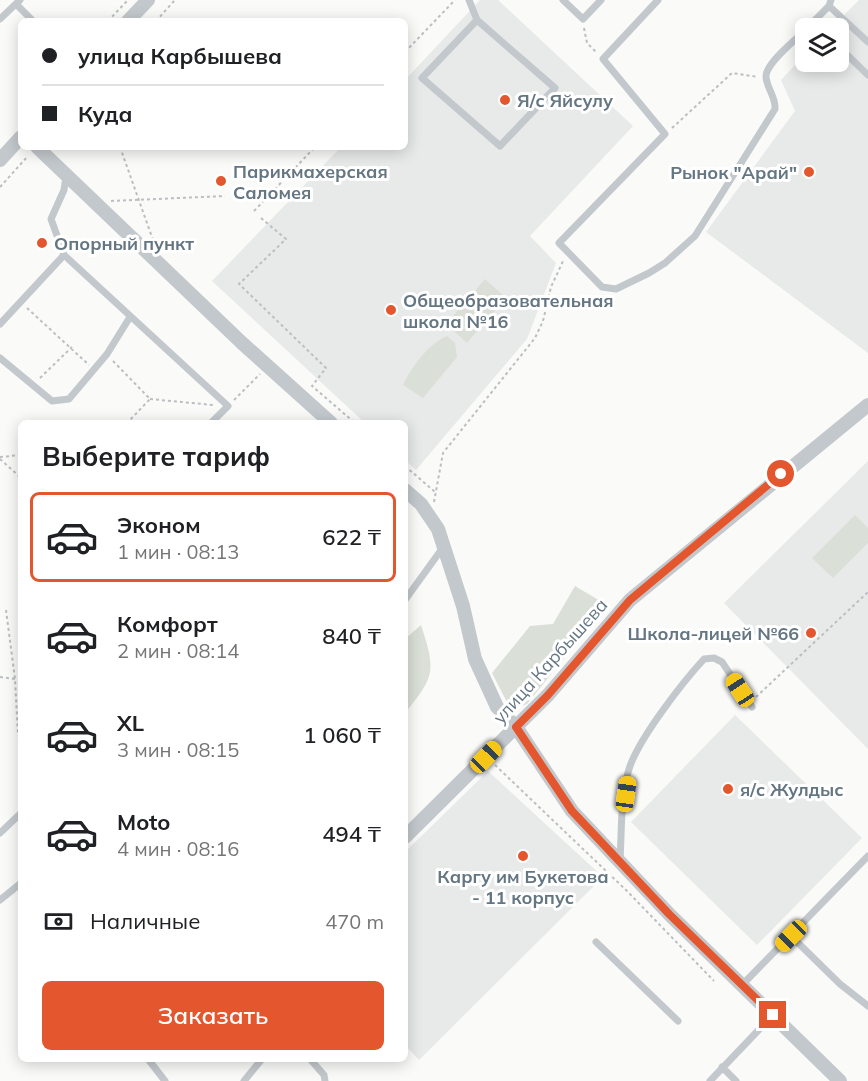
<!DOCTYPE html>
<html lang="ru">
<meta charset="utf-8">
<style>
:root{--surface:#fff;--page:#f2f2f2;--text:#202124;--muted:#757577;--line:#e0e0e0;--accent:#e4572e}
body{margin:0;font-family:Mulish,sans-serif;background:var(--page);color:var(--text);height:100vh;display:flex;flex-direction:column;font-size:22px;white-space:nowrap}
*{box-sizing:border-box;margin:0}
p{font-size:20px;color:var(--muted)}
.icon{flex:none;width:33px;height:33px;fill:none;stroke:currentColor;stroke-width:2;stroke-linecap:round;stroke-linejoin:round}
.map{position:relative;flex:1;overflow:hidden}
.sheet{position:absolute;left:18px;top:420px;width:390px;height:642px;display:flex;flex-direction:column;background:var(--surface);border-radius:9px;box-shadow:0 3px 15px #0003}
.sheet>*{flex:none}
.hud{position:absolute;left:18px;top:18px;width:390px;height:132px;border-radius:9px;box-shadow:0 3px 15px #0003;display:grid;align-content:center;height:132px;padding:0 24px;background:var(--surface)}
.tools{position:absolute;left:795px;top:18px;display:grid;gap:12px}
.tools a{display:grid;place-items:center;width:54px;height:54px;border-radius:9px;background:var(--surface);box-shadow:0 3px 15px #0003;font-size:30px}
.end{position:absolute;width:27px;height:27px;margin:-14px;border:8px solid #e4572e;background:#fff;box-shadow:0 0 0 3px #fff}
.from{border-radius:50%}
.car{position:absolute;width:18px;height:36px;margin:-18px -9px;border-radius:8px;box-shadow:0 0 4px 2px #0007;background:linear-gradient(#f5c518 24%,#345 0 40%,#f5c518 0 76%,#345 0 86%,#f5c518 0)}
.hud b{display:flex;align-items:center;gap:21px;height:57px;font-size:22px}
.hud b+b{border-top:2px solid var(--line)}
.hud i{width:15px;height:15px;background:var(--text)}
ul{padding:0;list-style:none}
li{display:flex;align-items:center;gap:18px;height:90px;margin:0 12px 9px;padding:0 12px;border:3px solid transparent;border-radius:9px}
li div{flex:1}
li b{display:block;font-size:22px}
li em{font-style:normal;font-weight:600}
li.selected{border-color:var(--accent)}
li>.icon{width:54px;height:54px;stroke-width:1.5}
h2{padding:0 24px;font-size:27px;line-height:72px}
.pay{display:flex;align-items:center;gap:15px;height:66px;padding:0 24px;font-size:22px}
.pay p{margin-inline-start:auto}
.action{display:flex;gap:12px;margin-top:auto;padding:12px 24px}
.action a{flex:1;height:69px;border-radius:9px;background:var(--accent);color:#fff;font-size:24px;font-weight:600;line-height:69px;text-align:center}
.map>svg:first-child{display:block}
</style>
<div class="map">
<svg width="868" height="1081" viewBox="0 0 868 1081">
<rect width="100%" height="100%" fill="#fafaf8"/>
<path fill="#e8e9e9" d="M480,0H498L633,126L530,236L556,263L527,339L416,470L405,460V423H365L212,281L341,147H405V80Z
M859,0H868V353L706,232L795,111L781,80L805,54L806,62H838V28H831Z
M868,461V749L724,603Z
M735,715L862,838L757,945L631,822Z
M488,771L603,877L419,1060L405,1045V852Z"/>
<path fill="#dadfd7" d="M485,279L506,298L467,343L446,324Z
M447,336L455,343L457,357L423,398L403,385C411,368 429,343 447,336Z
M855,515L868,528V543L833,578L812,558Z
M575,586L607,605L527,704L511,710L492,673L530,626L553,624Z
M421,625C436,671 435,676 405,713V639Z"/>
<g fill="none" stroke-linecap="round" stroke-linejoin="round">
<path stroke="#bbbfc2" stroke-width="2" stroke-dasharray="3 3" stroke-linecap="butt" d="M108,21L128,0
M156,21L175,0
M584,28L587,43L597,53
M405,52L455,0
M672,128L732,73L758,77
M120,147L153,240
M0,187L28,156
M111,201L225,196
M254,211L315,147
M261,218L286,239L239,284L326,368L312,386L355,423
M27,308L89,365
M113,361L150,399L127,423
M40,378L72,347
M150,399L213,405
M234,400L260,374
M0,457L21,455
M0,459L21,478
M405,466L435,492
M434,502L443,453L535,338L543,321L551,287L564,259
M6,610L15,679L18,735L21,738
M0,677L15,679
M756,697L868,592
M495,765L627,891L714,981"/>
<path stroke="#c3c8cc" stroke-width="7" d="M469,0L477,20L555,88L500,146L422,78L477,20
M563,0L583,19L601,0
M658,0L603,59L665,134L559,243L602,287L616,289L649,273L665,263L695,236L775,109C776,97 767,89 766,77C765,64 796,39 806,30
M16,4L33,21
M829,6L868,42
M0,19L20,0
M807,28L829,6L831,0
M838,46L868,75
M66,177L64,190L51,219L64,255L228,406L211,423
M0,324L64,255
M0,358L52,401L69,399L107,354L130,317
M405,600L444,546
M0,833L21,813
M620,859C622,829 620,795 630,766C641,736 682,683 704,659L714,658L722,662L752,707
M0,900L21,883
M791,936L840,984L868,1006
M596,942L678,1021
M742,985L868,856
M148,1059L165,1081
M310,1059L324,1075L325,1081
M722,1067L736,1081
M244,1081L262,1059
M710,1081L773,1015"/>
<path stroke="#c3c8cc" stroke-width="14" d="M128,21L148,0
M37,147L242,343L331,423
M0,160L21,137
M405,490L421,504L438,529L463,606L475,659L497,707L516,727L572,811L669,914L840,1081
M405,837L548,695L630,600L868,405"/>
</g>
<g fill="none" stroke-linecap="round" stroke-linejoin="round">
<path stroke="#e4572e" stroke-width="8" d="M773,1015L669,914L572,811L516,727L548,695L630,600L781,474"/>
</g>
<g fill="#e4572e" stroke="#fff" stroke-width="2">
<circle cx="505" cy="100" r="6"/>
<circle cx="809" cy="172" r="6"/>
<circle cx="221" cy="181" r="6"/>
<circle cx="42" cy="243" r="6"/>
<circle cx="391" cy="310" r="6"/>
<circle cx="811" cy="633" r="6"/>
<circle cx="728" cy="789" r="6"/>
<circle cx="523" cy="856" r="6"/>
</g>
<g text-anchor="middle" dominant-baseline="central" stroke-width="6" stroke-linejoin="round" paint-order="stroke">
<g font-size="18" font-weight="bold" fill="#657683" stroke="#fff" text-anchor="start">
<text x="517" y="100">Я/c Яйсулу</text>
<text x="233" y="171">Парикмахерская<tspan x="233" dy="21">Саломея</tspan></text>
<text x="797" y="172" text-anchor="end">Рынок "Арай"</text>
<text x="54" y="243">Опорный пункт</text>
<text x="403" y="300">Общеобразовательная<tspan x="403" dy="21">школа №16</tspan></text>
<text x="799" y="633" text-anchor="end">Школа-лицей №66</text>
<text x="740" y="789">я/c Жулдыс</text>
<text x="523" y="876" text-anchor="middle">Каргу им Букетова<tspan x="523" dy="21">- 11 корпус</tspan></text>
</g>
<g font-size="18" fill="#657683" stroke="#fff">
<text transform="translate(550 661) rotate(-48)">улица Карбышева</text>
</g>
</g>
</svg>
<div class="tools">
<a><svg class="icon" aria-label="layers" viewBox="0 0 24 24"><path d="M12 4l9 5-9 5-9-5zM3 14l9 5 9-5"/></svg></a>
</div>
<i class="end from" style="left:781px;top:474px"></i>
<i class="end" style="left:773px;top:1015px"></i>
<i class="car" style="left:740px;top:690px;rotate:327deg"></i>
<i class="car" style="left:486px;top:757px;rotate:44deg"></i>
<i class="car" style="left:626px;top:794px;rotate:8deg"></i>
<i class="car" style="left:791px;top:936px;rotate:225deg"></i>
<div class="hud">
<b><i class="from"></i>улица Карбышева</b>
<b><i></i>Куда</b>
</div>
<section class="sheet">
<h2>Выберите тариф</h2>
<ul>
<li class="selected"><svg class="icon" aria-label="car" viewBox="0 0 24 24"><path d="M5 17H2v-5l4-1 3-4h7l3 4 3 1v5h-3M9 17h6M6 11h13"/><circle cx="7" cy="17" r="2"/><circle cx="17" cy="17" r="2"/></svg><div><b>Эконом</b><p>1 мин · 08:13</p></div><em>622 ₸</em></li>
<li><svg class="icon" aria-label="car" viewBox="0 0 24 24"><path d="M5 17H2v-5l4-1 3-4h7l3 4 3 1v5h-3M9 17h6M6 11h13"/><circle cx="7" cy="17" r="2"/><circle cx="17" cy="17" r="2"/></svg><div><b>Комфорт</b><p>2 мин · 08:14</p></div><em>840 ₸</em></li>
<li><svg class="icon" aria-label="car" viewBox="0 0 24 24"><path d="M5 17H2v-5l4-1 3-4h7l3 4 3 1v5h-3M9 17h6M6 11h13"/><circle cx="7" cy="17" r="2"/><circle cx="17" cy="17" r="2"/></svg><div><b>XL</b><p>3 мин · 08:15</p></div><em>1 060 ₸</em></li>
<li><svg class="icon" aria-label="car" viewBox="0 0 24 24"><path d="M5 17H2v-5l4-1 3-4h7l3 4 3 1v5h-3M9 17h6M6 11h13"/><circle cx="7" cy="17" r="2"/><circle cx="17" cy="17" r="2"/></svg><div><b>Moto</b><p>4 мин · 08:16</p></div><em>494 ₸</em></li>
</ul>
<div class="pay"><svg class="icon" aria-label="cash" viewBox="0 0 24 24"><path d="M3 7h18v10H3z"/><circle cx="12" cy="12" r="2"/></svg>Наличные<p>470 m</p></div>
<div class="action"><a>Заказать</a></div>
</section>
</div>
